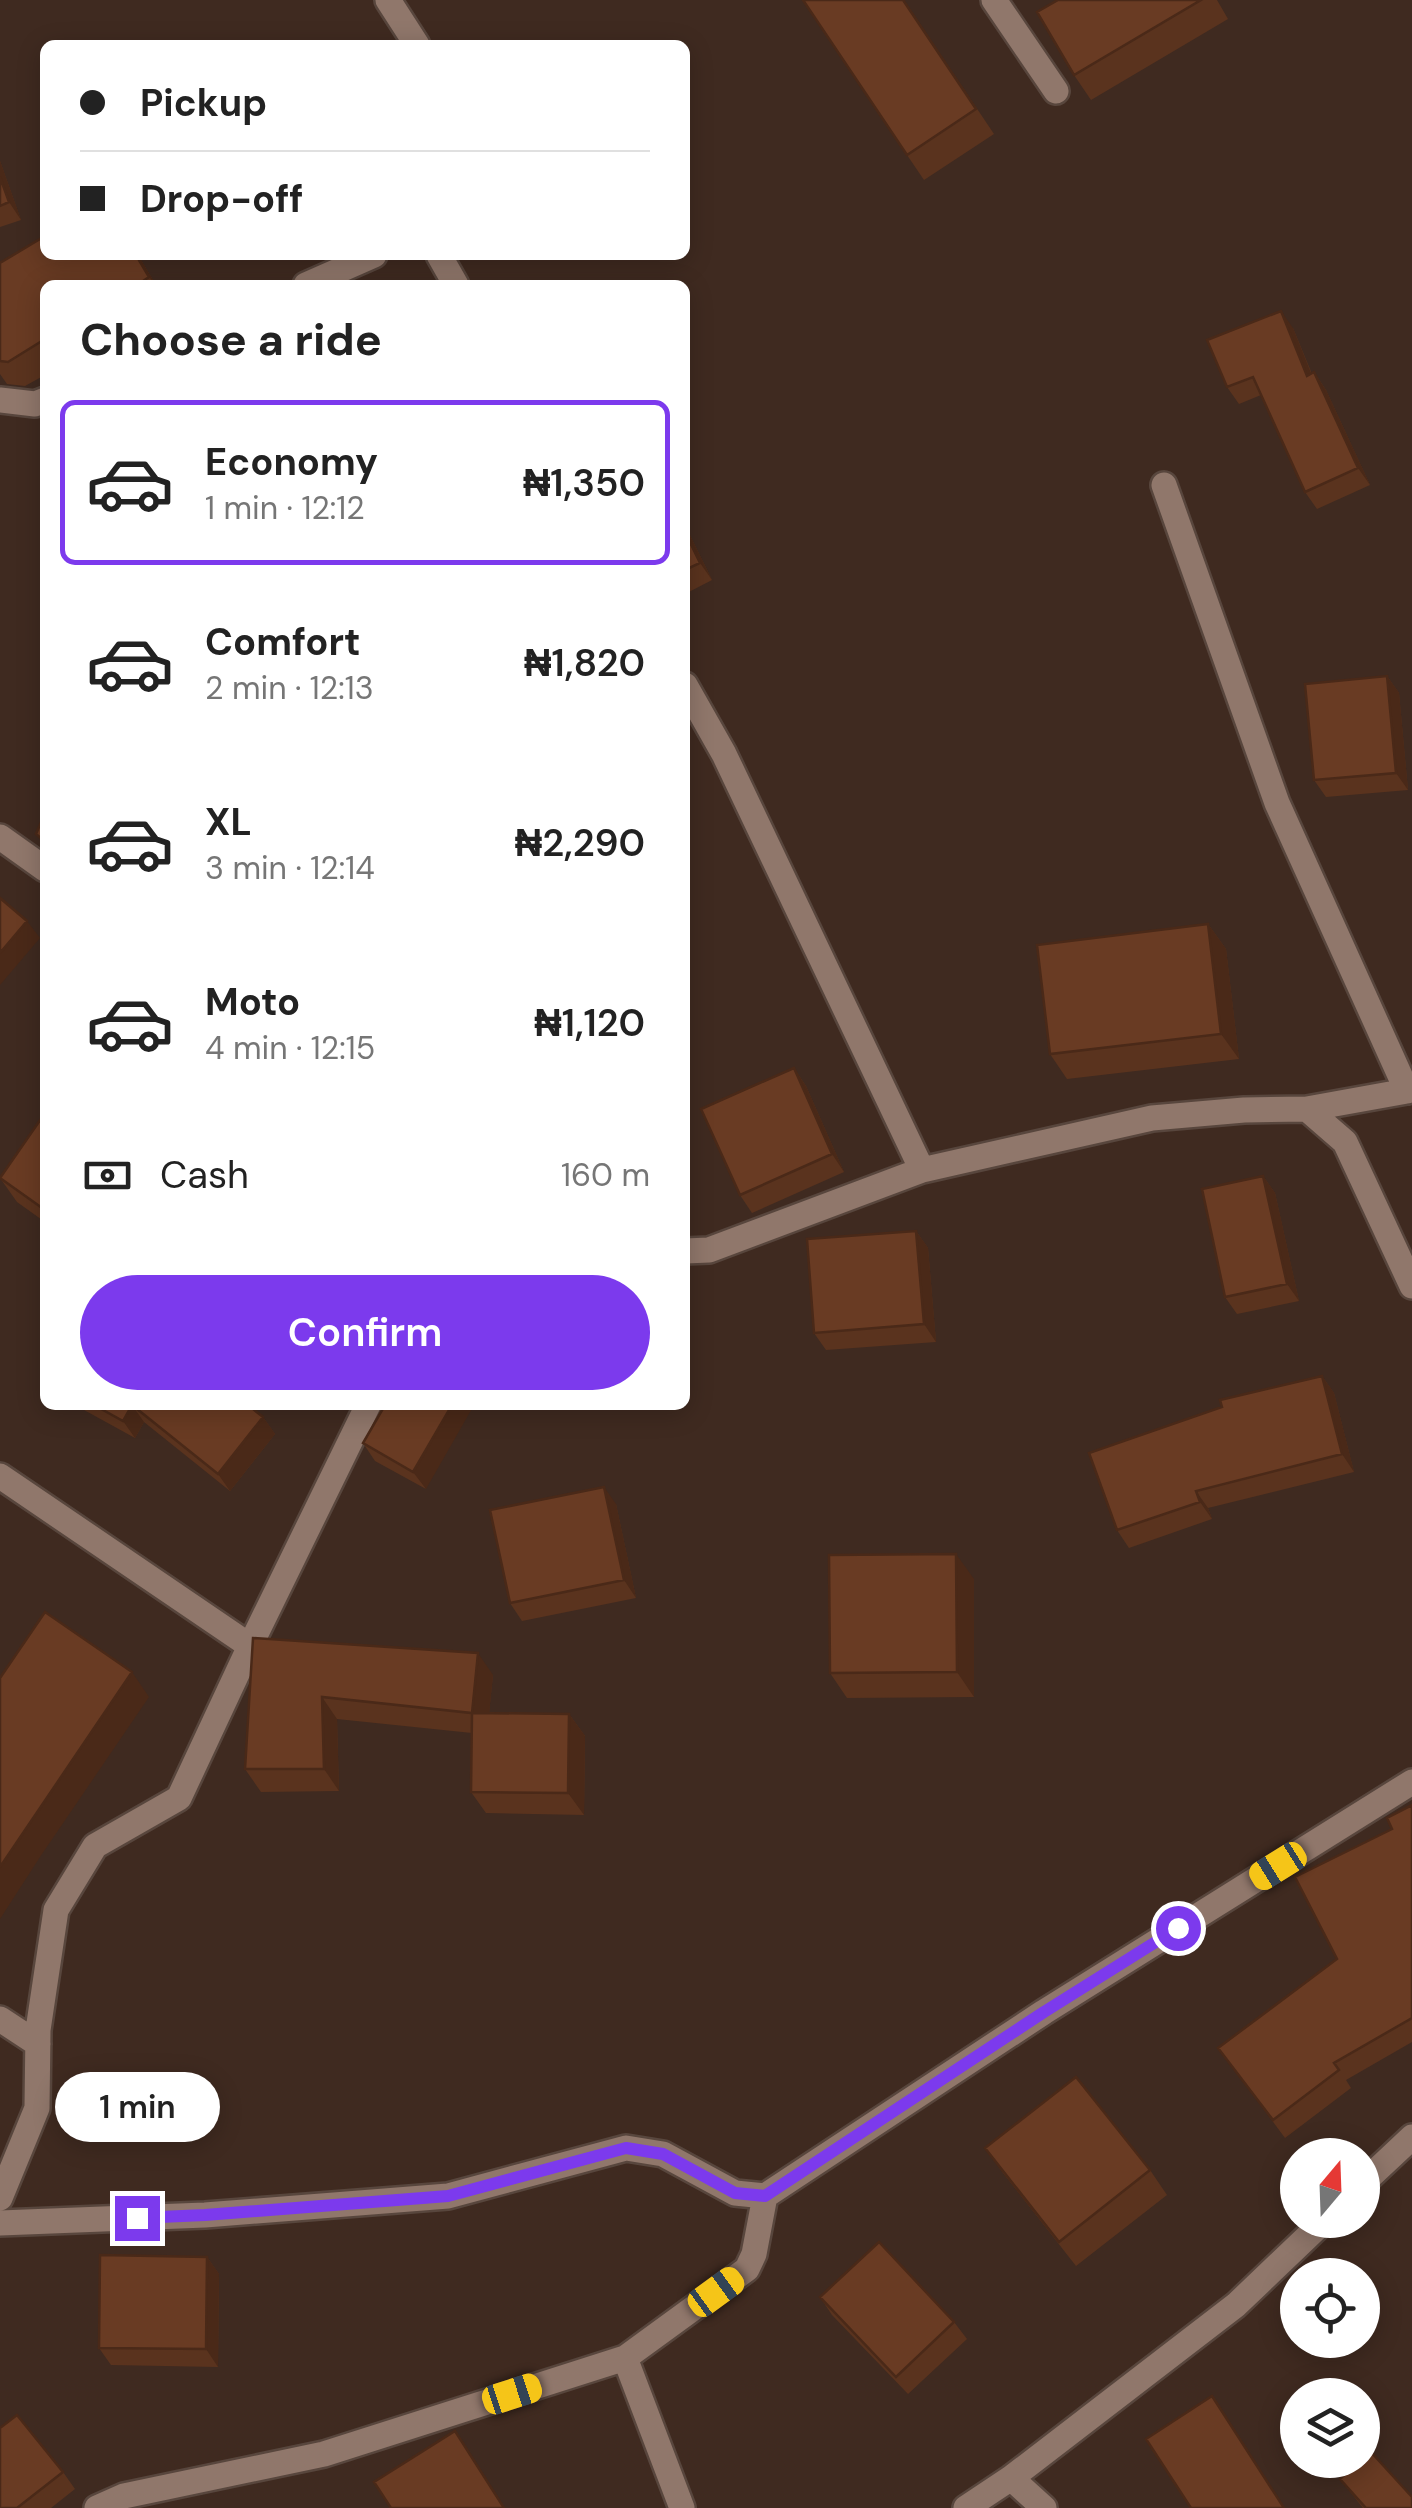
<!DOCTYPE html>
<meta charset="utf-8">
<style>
:root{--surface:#fff;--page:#f6f6f6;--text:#222;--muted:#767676;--line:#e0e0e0;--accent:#7c3aed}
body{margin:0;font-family:"DM Sans",sans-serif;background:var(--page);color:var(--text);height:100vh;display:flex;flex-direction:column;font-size:38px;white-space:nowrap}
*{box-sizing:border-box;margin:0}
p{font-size:32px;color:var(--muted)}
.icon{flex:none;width:55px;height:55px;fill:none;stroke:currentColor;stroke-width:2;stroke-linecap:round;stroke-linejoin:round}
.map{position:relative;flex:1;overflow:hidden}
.drawer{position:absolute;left:40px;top:280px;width:650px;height:1130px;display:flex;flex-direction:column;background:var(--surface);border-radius:15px;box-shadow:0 5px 25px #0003}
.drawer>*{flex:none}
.guide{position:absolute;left:40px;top:40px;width:650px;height:220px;border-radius:15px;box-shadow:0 5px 25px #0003;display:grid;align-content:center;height:220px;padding:0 40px;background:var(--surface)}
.needle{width:65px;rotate:19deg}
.buttons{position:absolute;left:1280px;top:2138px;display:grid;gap:20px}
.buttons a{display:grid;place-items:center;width:100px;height:100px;border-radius:50%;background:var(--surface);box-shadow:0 5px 25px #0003;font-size:50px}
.end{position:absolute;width:45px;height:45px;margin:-22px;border:12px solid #7c3aed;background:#fff;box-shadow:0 0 0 5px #fff}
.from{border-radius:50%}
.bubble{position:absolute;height:70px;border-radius:35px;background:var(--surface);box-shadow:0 5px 25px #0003;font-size:32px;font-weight:600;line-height:70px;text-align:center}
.car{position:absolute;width:30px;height:60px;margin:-30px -15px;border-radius:12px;box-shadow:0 0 8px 2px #0007;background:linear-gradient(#f5c518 24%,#345 0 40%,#f5c518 0 76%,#345 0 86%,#f5c518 0)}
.guide b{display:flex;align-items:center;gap:35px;height:95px;font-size:38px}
.guide b+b{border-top:2px solid var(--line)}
.guide i{width:25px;height:25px;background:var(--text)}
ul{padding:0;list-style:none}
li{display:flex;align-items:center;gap:30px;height:165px;margin:0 20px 15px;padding:0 20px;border:5px solid transparent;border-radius:15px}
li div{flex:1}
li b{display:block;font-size:38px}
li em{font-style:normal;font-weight:600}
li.selected{border-color:var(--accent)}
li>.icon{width:90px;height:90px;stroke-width:1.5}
h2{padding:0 40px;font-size:45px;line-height:120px}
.pay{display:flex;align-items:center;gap:25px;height:110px;padding:0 40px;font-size:38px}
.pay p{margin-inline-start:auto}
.cta{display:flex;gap:20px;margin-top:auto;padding:20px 40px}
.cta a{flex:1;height:115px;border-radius:60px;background:var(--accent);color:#fff;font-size:40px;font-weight:600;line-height:115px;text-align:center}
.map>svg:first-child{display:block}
</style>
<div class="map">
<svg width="1412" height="2508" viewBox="0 0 1412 2508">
<rect width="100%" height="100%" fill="#3f2a20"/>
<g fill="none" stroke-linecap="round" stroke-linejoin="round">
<defs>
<path id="minor" d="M388,0L417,45
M994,0L1056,91
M439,255L456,285
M306,285L374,255
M0,400L35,404L45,400
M1164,485L1277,803L1407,1091
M685,685L724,754L922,1170
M0,837L45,869
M1307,1109L1412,1090
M685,1251L709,1250L922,1170L1152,1118L1244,1110L1307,1109L1345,1142L1412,1286
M0,1476L250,1646
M0,2019L38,2044
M1362,2184L1412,2137
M0,2198L37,2108L38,2030L56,1910L95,1846L179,1798L250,1646L368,1405
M0,2223L205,2215L448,2196L626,2148L663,2154L735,2193L765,2196L1044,2012L1412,1782
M625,2358L682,2508
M1011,2478L1044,2508
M97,2508L124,2496L324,2454L625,2358L747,2269L754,2254L765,2196
M966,2508L1011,2478L1236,2305L1325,2220"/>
</defs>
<use href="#minor" stroke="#58463d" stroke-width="30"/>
<use href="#minor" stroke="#90776b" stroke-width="25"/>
</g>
<path fill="#5a331e" d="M904,0L994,134L924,180L907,155Z
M1058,0H1217L1228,19L1091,100L1074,75Z
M0,161L21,220L0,227Z
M138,255L156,285H45V375L25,386L7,384L0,374V263Z
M1293,328L1312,374L1314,372L1326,390L1370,485L1317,509L1305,492L1261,395L1239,404L1227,387Z
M685,525L712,580L685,594Z
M1387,676L1399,693L1408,790L1326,797L1314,780Z
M1208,924L1226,949L1239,1059L1067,1079L1050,1054Z
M794,1068L806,1086L844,1172L752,1213L740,1195Z
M45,1113V1222L17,1202L0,1178Z
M1263,1176L1275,1193L1299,1301L1237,1314L1225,1297Z
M916,1231L928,1248L936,1342L826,1350L814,1333Z
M1322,1376L1334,1393L1354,1472L1208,1508L1212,1519L1129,1548L1117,1530Z
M75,1405H248L263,1417L275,1434L230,1491L144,1422L135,1438Z
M385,1405L426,1489L375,1461L363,1443Z
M616,1504L636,1598L522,1621L510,1603Z
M974,1579V1697L847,1698L830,1673Z
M253,1638L493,1675L489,1713L569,1714L585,1736L584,1815L486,1813L471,1792L472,1733L337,1719L339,1791L261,1792L245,1769Z
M1412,1805V2042L1346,2080L1351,2088L1285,2138L1218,2048L1337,1959L1392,1829Z
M985,2148L1150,2170L1167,2195L1076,2266L1003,2173Z
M207,2257L219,2274L218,2367L111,2365L99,2348Z
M820,2297L954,2322L967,2339L908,2394L832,2315Z
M63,2472L75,2489L51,2508H0Z
M1340,2479L1412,2508H1363Z"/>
<path fill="#4a2918" d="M0,161L21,220L9,202L0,177Z
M136,255H138L156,285L149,277Z
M1281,311L1293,328L1319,393L1307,376Z
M1314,372L1326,390L1370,485L1358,468Z
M685,525L712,580L700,563L685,532Z
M1387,676L1399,693L1408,790L1396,773Z
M27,921L40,938L0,985V953Z
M1208,924L1226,949L1239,1059L1221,1034Z
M794,1068L806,1086L844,1172L832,1154Z
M1263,1176L1275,1193L1299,1301L1287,1284Z
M916,1231L928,1248L936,1342L924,1324Z
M1322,1376L1334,1393L1354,1472L1342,1454Z
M132,1405L144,1422L135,1438L123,1421Z
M452,1405H474L426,1489L413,1472Z
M263,1417L275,1434L230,1491L218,1474Z
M604,1487L616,1504L636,1598L624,1580Z
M1196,1491L1208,1508L1212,1519L1200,1502Z
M956,1554L974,1579V1697L957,1672Z
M478,1653L493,1675L487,1735L472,1713Z
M132,1672L149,1697L40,1857L0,1919V1867Z
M322,1697L337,1719L339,1791L324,1769Z
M569,1714L585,1736L584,1815L568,1793Z
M207,2257L219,2274L218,2367L206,2349Z"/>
<path fill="#693b23" stroke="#4a2918" stroke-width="2.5" d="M803,0H903L976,109L907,155Z
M1058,0H1201L1074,75L1037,12Z
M0,177L9,202L0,206Z
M45,236V255H136L149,277L137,285H45V339L8,362L0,361V263Z
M1281,311L1307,376L1314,372L1358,468L1305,492L1253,377L1227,387L1207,340Z
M685,532L700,563L685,570Z
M1387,676L1396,773L1314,780L1305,684Z
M45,813V842L36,834Z
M0,898L27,921L0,953Z
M1208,924L1221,1034L1050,1054L1037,945Z
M794,1068L832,1154L740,1195L701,1109Z
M45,1113V1210L0,1178Z
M1263,1176L1287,1284L1225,1297L1202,1189Z
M916,1231L924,1324L814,1333L807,1239Z
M1322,1376L1342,1454L1196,1491L1200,1502L1117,1530L1089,1453L1222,1407L1220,1400Z
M94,1405H248L263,1417L218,1474L132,1405L123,1421Z
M385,1405H452L413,1472L363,1443Z
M604,1487L624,1580L510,1603L490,1510Z
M956,1554L957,1672L830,1673L829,1555Z
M45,1612L132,1672L0,1867V1678Z
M253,1638L478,1653L472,1713L322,1697L324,1769H245Z
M472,1713L569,1714L568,1793L471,1792Z
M1412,1805V2018L1334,2063L1339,2070L1273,2120L1218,2048L1337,1959L1295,1877L1392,1829L1387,1818Z
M1076,2077L1150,2170L1059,2242L985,2148Z
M879,2242L954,2322L896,2377L820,2297Z
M100,2255L207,2257L206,2349L99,2348Z
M1212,2396L1284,2508H1191L1146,2439Z
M17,2415L63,2472L17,2508H0V2428Z
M455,2431L504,2508H391L374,2482Z
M1370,2451L1412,2497V2508H1366L1340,2479L1360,2460H1362V2458Z"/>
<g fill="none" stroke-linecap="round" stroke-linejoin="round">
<path stroke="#7c3aed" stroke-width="12" d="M137,2218L205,2215L448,2196L626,2148L663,2154L735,2193L765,2196L1044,2012L1178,1928"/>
</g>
</svg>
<div class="buttons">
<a><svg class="needle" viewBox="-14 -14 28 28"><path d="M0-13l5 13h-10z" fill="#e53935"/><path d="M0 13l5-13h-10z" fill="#767676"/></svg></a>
<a><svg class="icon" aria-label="locate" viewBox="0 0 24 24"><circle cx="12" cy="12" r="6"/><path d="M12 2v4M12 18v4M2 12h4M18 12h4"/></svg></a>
<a><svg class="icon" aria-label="layers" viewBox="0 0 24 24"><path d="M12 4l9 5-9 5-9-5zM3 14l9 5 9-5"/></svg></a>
</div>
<i class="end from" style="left:1178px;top:1928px"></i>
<i class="end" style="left:137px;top:2218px"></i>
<div class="bubble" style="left:55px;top:2072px;width:165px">1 min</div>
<i class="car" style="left:1278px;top:1866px;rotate:238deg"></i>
<i class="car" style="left:716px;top:2292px;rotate:54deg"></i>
<i class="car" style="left:512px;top:2394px;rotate:72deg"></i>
<div class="guide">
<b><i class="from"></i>Pickup</b>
<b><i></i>Drop-off</b>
</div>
<section class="drawer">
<h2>Choose a ride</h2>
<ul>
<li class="selected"><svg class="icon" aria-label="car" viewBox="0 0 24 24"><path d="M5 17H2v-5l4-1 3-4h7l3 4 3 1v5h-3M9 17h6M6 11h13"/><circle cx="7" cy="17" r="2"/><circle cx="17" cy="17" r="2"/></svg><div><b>Economy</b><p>1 min · 12:12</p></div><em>₦1,350</em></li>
<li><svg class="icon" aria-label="car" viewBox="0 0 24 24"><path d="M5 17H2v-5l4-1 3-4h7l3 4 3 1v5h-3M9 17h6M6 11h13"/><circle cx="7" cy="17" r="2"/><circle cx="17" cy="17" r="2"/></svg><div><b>Comfort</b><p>2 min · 12:13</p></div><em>₦1,820</em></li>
<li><svg class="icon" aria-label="car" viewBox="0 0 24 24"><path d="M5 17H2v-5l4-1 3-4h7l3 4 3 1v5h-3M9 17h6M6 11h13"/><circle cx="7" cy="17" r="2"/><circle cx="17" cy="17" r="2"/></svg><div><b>XL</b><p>3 min · 12:14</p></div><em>₦2,290</em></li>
<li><svg class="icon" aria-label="car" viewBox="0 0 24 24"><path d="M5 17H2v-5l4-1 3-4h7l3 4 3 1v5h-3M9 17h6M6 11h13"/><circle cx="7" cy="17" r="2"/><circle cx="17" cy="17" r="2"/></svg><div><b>Moto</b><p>4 min · 12:15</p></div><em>₦1,120</em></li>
</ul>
<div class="pay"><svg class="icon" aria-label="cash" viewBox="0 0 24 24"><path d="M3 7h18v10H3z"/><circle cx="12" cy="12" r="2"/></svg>Cash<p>160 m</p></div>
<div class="cta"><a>Confirm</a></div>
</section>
</div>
